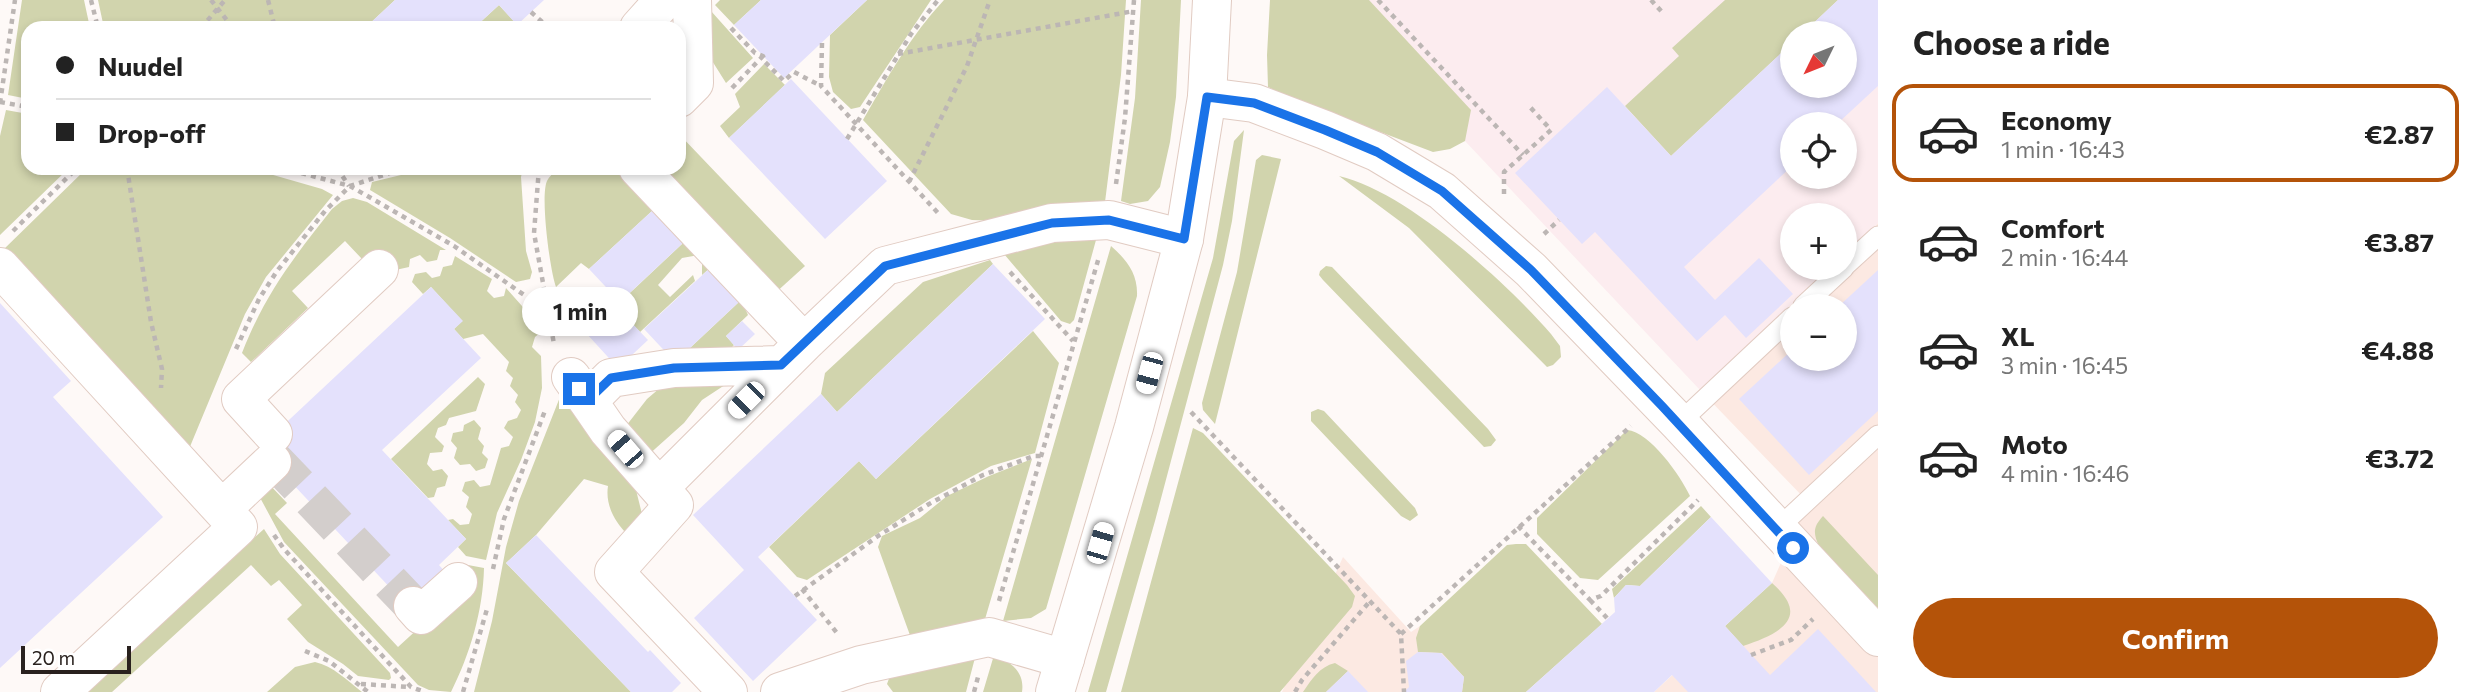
<!DOCTYPE html>
<meta charset="utf-8">
<style>
:root{--surface:#fff;--page:#f6f6f6;--text:#222;--muted:#767676;--line:#e0e0e0;--accent:#b45309}
body{margin:0;font-family:Commissioner,sans-serif;background:var(--page);color:var(--text);height:100vh;display:flex;flex-direction:column;font-size:26px;white-space:nowrap}
*{box-sizing:border-box;margin:0}
p{font-size:23px;color:var(--muted)}
.icon{flex:none;width:38px;height:38px;fill:none;stroke:currentColor;stroke-width:2;stroke-linecap:round;stroke-linejoin:round}
.map{position:relative;flex:1;overflow:hidden}
.details{display:flex;flex-direction:column;background:var(--surface);width:595px}
.details>*{flex:none}
.banner{position:absolute;left:21px;top:21px;width:665px;height:154px;border-radius:21px;box-shadow:0 4px 10px #0003;display:grid;align-content:center;height:154px;padding:0 35px;background:var(--surface)}
.needle{width:46px;rotate:227deg}
.tools{position:absolute;left:1780px;top:21px;display:grid;gap:14px}
.tools a{display:grid;place-items:center;width:77px;height:77px;border-radius:50%;background:var(--surface);box-shadow:0 4px 10px #0003;font-size:35px}
.scale{position:absolute;left:21px;bottom:18px;width:110px;box-sizing:border-box;padding-left:7px;border:4px solid #29211e;border-top:0;font-size:19px;line-height:24px;white-space:nowrap;color:#29211e;-webkit-text-stroke:5px #fff;paint-order:stroke}
.end{position:absolute;width:32px;height:32px;margin:-16px;border:9px solid #1a73e8;background:#fff;box-shadow:0 0 0 4px #fff}
.from{border-radius:50%}
.bubble{position:absolute;height:49px;border-radius:24px;background:var(--surface);box-shadow:0 4px 10px #0003;font-size:23px;font-weight:700;line-height:49px;text-align:center}
.car{position:absolute;width:21px;height:42px;margin:-21px -10px;border-radius:9px;box-shadow:0 0 5px 2px #0007;background:linear-gradient(#fff 24%,#345 0 40%,#fff 0 76%,#345 0 86%,#fff 0)}
.banner b{display:flex;align-items:center;gap:24px;height:66px;font-size:26px}
.banner b+b{border-top:2px solid var(--line)}
.banner i{width:18px;height:18px;background:var(--text)}
ul{padding:0;list-style:none}
li{display:flex;align-items:center;gap:21px;height:98px;margin:0 14px 10px;padding:0 21px;border:4px solid transparent;border-radius:21px}
li div{flex:1}
li b{display:block;font-size:26px}
li em{font-style:normal;font-weight:700}
li.on{border-color:var(--accent)}
li>.icon{width:63px;height:63px;stroke-width:1.5}
h2{padding:0 35px;font-size:32px;line-height:84px}
.action{display:flex;gap:14px;margin-top:auto;padding:14px 35px}
.action a{flex:1;height:80px;border-radius:42px;background:var(--accent);color:#fff;font-size:28px;font-weight:700;line-height:80px;text-align:center}
main{display:flex;flex:1;min-height:0}
.map>svg:first-child{display:block}
</style>
<main>
<div class="map">
<svg width="1878" height="692" viewBox="0 0 1878 692">
<rect width="100%" height="100%" fill="#fef9f7"/>
<path fill="#fce9e2" fill-rule="evenodd" d="M1878,223V692H1654L1772,583L1808,502L1700,390ZM1792,306H1844V359H1792Z
M1343,557L1411,632L1420,626L1478,692H1282Z"/>
<path fill="#fcecef" fill-rule="evenodd" d="M1276,0H1878V223L1845,255L1844,215H1792V268H1830L1700,390L1465,141L1279,67ZM1792,33H1844V86H1792ZM1792,124H1844V177H1792Z"/>
<path fill="#d1d4ad" d="M22,0H84L90,28H28V99L8,95Z
M98,0H395L365,28H104Z
M720,0H761L734,25L715,5Z
M867,0H931L860,107L851,109L833,92L829,77L830,35Z
M944,0H1126L1121,75L1105,202L999,221L972,220L951,214L863,120C887,78 911,35 944,0Z
M1141,0H1181L1176,97L1170,142L1160,187L1148,201L1130,204L1121,201L1135,98Z
M1270,0H1369L1471,110L1465,141L1450,149L1433,152L1296,100L1268,87L1267,55Z
M1725,0H1838L1803,33H1792V43L1671,156L1625,106L1679,56L1672,48Z
M499,5L520,28H474Z
M711,11L753,58L726,83L709,56Z
M764,64L785,85L729,138L720,126L740,107L735,94Z
M6,110L28,114V168H69L0,235V136Z
M1244,130L1232,221L1223,265L1155,521L1106,692H1088L1213,258L1234,141Z
M679,134L805,266L773,295L655,168H679Z
M1262,155L1281,159L1215,424L1203,410L1202,403L1237,272L1256,160Z
M87,168H249L322,189L333,195L266,277L245,314L189,449L3,250Z
M430,168H523L521,177L526,251L532,272L530,279L516,282L450,238L370,190L372,182Z
M558,168H618L653,200L699,255L682,258L658,285L670,297L693,275L695,281L640,332L616,306L682,244L652,211L589,269L581,263L556,287C550,271 540,196 547,181C549,177 554,172 558,168Z
M1339,176C1406,191 1507,283 1551,334L1560,346L1561,357L1553,365L1547,367L1409,228Z
M353,198L367,202L446,250H440L437,260L427,262L420,255L410,259L409,267L391,271L371,251L362,259L345,241L292,291L308,308L251,362L242,353C265,294 294,257 332,209L342,201Z
M1088,237L1096,240L1074,320L1070,324L1061,321L1004,254L1060,240Z
M1111,246C1127,260 1138,274 1137,296L1046,609L1031,618L1003,621Z
M455,256L492,279L487,291L494,298L504,296L506,288L530,315L541,332L535,337L532,347L541,356L542,388L535,422L521,460L497,513L486,560L466,556L458,547L466,539L448,520L453,519L460,525L469,524L472,514L466,507L469,497L462,491L465,482L474,480L480,487L490,485L501,448L509,446L513,437L504,428L508,421L517,418L521,410L515,402L518,395L510,386L513,378L506,371L509,362L483,334L463,339L454,329L462,321L431,287L423,294L412,282L415,274L426,272L432,278L440,276L443,267L452,265Z
M708,260C729,272 739,293 748,315L726,336L734,345L722,357L697,361L675,362L740,301L710,268L702,275V263Z
M990,260L993,264L837,412L821,394L825,373L923,282Z
M1326,266L1332,267L1488,429L1496,440L1491,446L1484,447L1323,280L1319,275L1320,271Z
M1033,331L1059,363L1035,453L991,466L930,499L807,580L797,577L769,547L859,461L876,479Z
M674,376L734,379L702,400L684,423L646,457L626,426L647,399Z
M478,377L485,384L476,411L449,418L446,425L438,428L435,437L444,446L442,452L430,453L427,464L433,471L442,469L448,476L445,486L437,488L434,497L428,498L391,459Z
M562,383L634,482L643,518L627,534C615,522 605,505 608,486L584,479L536,535L506,563L631,692H474L492,621L506,547L519,501L560,397Z
M1318,409L1324,411L1415,508L1418,515L1410,521L1401,516L1311,421V412Z
M474,420L481,428L478,439L484,446L482,453L488,459L485,468L476,471L470,464L460,465L454,458L457,448L451,441L453,433L463,431L464,425Z
M1193,428L1203,433L1347,585L1355,596L1352,607L1280,692H1121Z
M1627,430C1650,432 1680,475 1690,496L1598,580L1580,578L1537,534V518Z
M1032,459L983,626L911,638L878,547L882,536L920,518L947,496L989,476Z
M268,483L287,503L275,514L398,647L467,584L459,573L468,565L484,568C483,611 470,654 451,692L429,690L418,685L284,542L257,492Z
M1701,506L1711,517L1640,586L1626,585L1614,598L1612,589Z
M1823,516L1878,575V608L1819,546C1813,533 1813,527 1823,516Z
M264,529L280,554L390,673L391,678L389,680L358,676L343,664L308,642L287,619L302,605L279,580L271,586L251,565L112,692H83Z
M1516,544H1526L1602,624L1526,692H1462L1464,677L1442,653L1418,652L1416,638L1420,626L1507,545Z
M1772,583C1812,618 1779,634 1743,646L1725,626Z
M976,654L966,692H893L887,684L891,673Z
M994,655C1011,662 1025,672 1022,692H983Z
M315,662C333,666 348,681 362,692H267L295,667Z
M1335,663L1348,671L1326,692H1303C1312,679 1319,667 1335,663Z"/>
<path fill="#e4e1fc" d="M395,0H544L517,25L499,5L474,28H365Z
M761,0H867L784,78L734,25Z
M1838,0H1878V86L1837,124H1792V166L1684,267L1715,300L1759,258L1793,294L1746,338L1725,315L1697,341L1595,232L1582,244L1515,173L1607,87L1671,156L1792,43V86H1844V33H1803Z
M791,79L887,181L825,239L729,138Z
M652,211L683,243L620,302L589,269Z
M993,264L1045,319L876,479L859,461L758,557L817,620L753,681L694,618L744,570L693,515L821,394L837,412Z
M710,268L740,301L675,362L644,329Z
M1878,270V411L1809,475L1739,399L1792,350V359H1844V306H1839Z
M431,287L463,321L454,329L481,358L382,450L466,539L439,565L447,574L410,609L259,448Z
M604,294L648,340L618,368L575,321Z
M0,303L71,381L53,397L163,517L0,668Z
M742,321L755,334L738,350L726,336Z
M1711,517L1772,583L1725,626L1770,675L1818,629L1876,692H1688L1672,675L1654,692H1526L1615,612L1614,598L1626,585L1640,586Z
M536,535L648,652L650,650L681,683L672,692H631L506,563Z
M1418,652L1441,653L1464,677L1462,692H1404L1409,687L1406,661Z
M1348,671L1368,692H1326Z"/>
<g fill="none" stroke-linecap="round" stroke-linejoin="round">
<path stroke="#d3cecc" stroke-width="38" stroke-dasharray="38 19" stroke-linecap="butt" d="M272,462L274,460L413,606"/>
<defs>
<path id="service" d="M1844,267L1878,236
M1803,306L1844,268
M1679,423L1792,317
M1776,530L1878,435"/>
<path id="minor" d="M639,28L664,0
M1207,97L1254,103L1325,130L1377,152L1442,191L1531,270L1679,423L1878,637
M679,98L694,83L692,0
M638,168L804,343L659,488L674,505L614,572L728,692
M0,267L238,527L60,692
M804,343L885,266L1052,223L1109,220L1184,239
M571,377L588,401L611,378L674,368L781,365
M588,401L608,430L659,488
M273,434L241,399L379,269
M222,509L272,462
M413,606L421,615L458,582
M780,692L861,665L989,637L1065,659"/>
<path id="secondary" d="M1055,692L1134,427L1184,239L1207,97L1212,0"/>
</defs>
<use href="#service" stroke="#e1cbc2" stroke-width="21"/>
<use href="#minor" stroke="#e1cbc2" stroke-width="40"/>
<use href="#secondary" stroke="#e1cbc2" stroke-width="40"/>
<path stroke="#bcb6b4" stroke-width="4.5" stroke-dasharray="5 5" stroke-linecap="butt" d="M91,0L98,28
M211,0L233,28
M268,0L275,28
M1378,0L1523,155
M1651,0L1662,12
M531,12L549,28
M201,28L225,0
M731,28L755,53L763,56L765,62L784,81L794,72L821,86
M822,43L821,86L938,213
M898,54L1134,11
M732,88L763,56
M0,102L28,107
M0,103L15,0
M847,139L911,34L938,0
M127,168L151,322L162,369L161,388
M282,168L350,186L454,246L547,311
M337,168L349,186
M539,168L534,233L554,344
M909,182L967,66L990,0
M1116,184L1125,118L1134,0
M1504,194V172L1551,130L1530,107
M13,231L77,168
M1544,234L1559,220
M1010,272L1073,341
M236,349L259,299L277,271L325,211L350,186L405,168
M1191,412L1401,634L1404,692
M1518,526L1590,600L1601,596L1698,500
M274,535L284,549L411,687L425,692
M493,569L504,519L546,408
M802,589L837,633
M795,596L878,536L929,504L983,475L1034,456H1042
M1590,600L1607,618
M999,601L1099,257
M1401,634L1631,426
M305,651L329,661L368,692
M1751,655L1791,640L1813,619
M361,684L410,687
M463,692L487,609
M974,692L978,677
M1295,692L1302,680L1371,600"/>
<use href="#service" stroke="#fff" stroke-width="19"/>
<use href="#minor" stroke="#fff" stroke-width="38"/>
<use href="#secondary" stroke="#fff" stroke-width="38"/>
</g>
<g fill="none" stroke-linecap="round" stroke-linejoin="round">
<path stroke="#1a73e8" stroke-width="9" d="M579,389L587,401L611,378L674,368L781,365L885,266L1052,223L1109,220L1184,239L1207,97L1254,103L1325,130L1377,152L1442,191L1531,270L1662,406L1793,548"/>
</g>
</svg>
<div class="tools">
<a><svg class="needle" viewBox="-14 -14 28 28"><path d="M0-13l5 13h-10z" fill="#e53935"/><path d="M0 13l5-13h-10z" fill="#767676"/></svg></a>
<a><svg class="icon" aria-label="locate" viewBox="0 0 24 24"><circle cx="12" cy="12" r="6"/><path d="M12 2v4M12 18v4M2 12h4M18 12h4"/></svg></a>
<a>+</a>
<a>−</a>
</div>
<div class="scale">20 m</div>
<i class="end from" style="left:1793px;top:548px"></i>
<i class="end" style="left:579px;top:389px"></i>
<div class="bubble" style="left:522px;top:287px;width:116px">1 min</div>
<i class="car" style="left:1149px;top:373px;rotate:195deg"></i>
<i class="car" style="left:746px;top:400px;rotate:225deg"></i>
<i class="car" style="left:625px;top:449px;rotate:319deg"></i>
<i class="car" style="left:1100px;top:543px;rotate:16deg"></i>
<div class="banner">
<b><i class="from"></i>Nuudel</b>
<b><i></i>Drop-off</b>
</div>
</div>
<section class="details">
<h2>Choose a ride</h2>
<ul>
<li class="on"><svg class="icon" aria-label="car" viewBox="0 0 24 24"><path d="M5 17H2v-5l4-1 3-4h7l3 4 3 1v5h-3M9 17h6M6 11h13"/><circle cx="7" cy="17" r="2"/><circle cx="17" cy="17" r="2"/></svg><div><b>Economy</b><p>1 min · 16:43</p></div><em>€2.87</em></li>
<li><svg class="icon" aria-label="car" viewBox="0 0 24 24"><path d="M5 17H2v-5l4-1 3-4h7l3 4 3 1v5h-3M9 17h6M6 11h13"/><circle cx="7" cy="17" r="2"/><circle cx="17" cy="17" r="2"/></svg><div><b>Comfort</b><p>2 min · 16:44</p></div><em>€3.87</em></li>
<li><svg class="icon" aria-label="car" viewBox="0 0 24 24"><path d="M5 17H2v-5l4-1 3-4h7l3 4 3 1v5h-3M9 17h6M6 11h13"/><circle cx="7" cy="17" r="2"/><circle cx="17" cy="17" r="2"/></svg><div><b>XL</b><p>3 min · 16:45</p></div><em>€4.88</em></li>
<li><svg class="icon" aria-label="car" viewBox="0 0 24 24"><path d="M5 17H2v-5l4-1 3-4h7l3 4 3 1v5h-3M9 17h6M6 11h13"/><circle cx="7" cy="17" r="2"/><circle cx="17" cy="17" r="2"/></svg><div><b>Moto</b><p>4 min · 16:46</p></div><em>€3.72</em></li>
</ul>
<div class="action"><a>Confirm</a></div>
</section>
</main>
